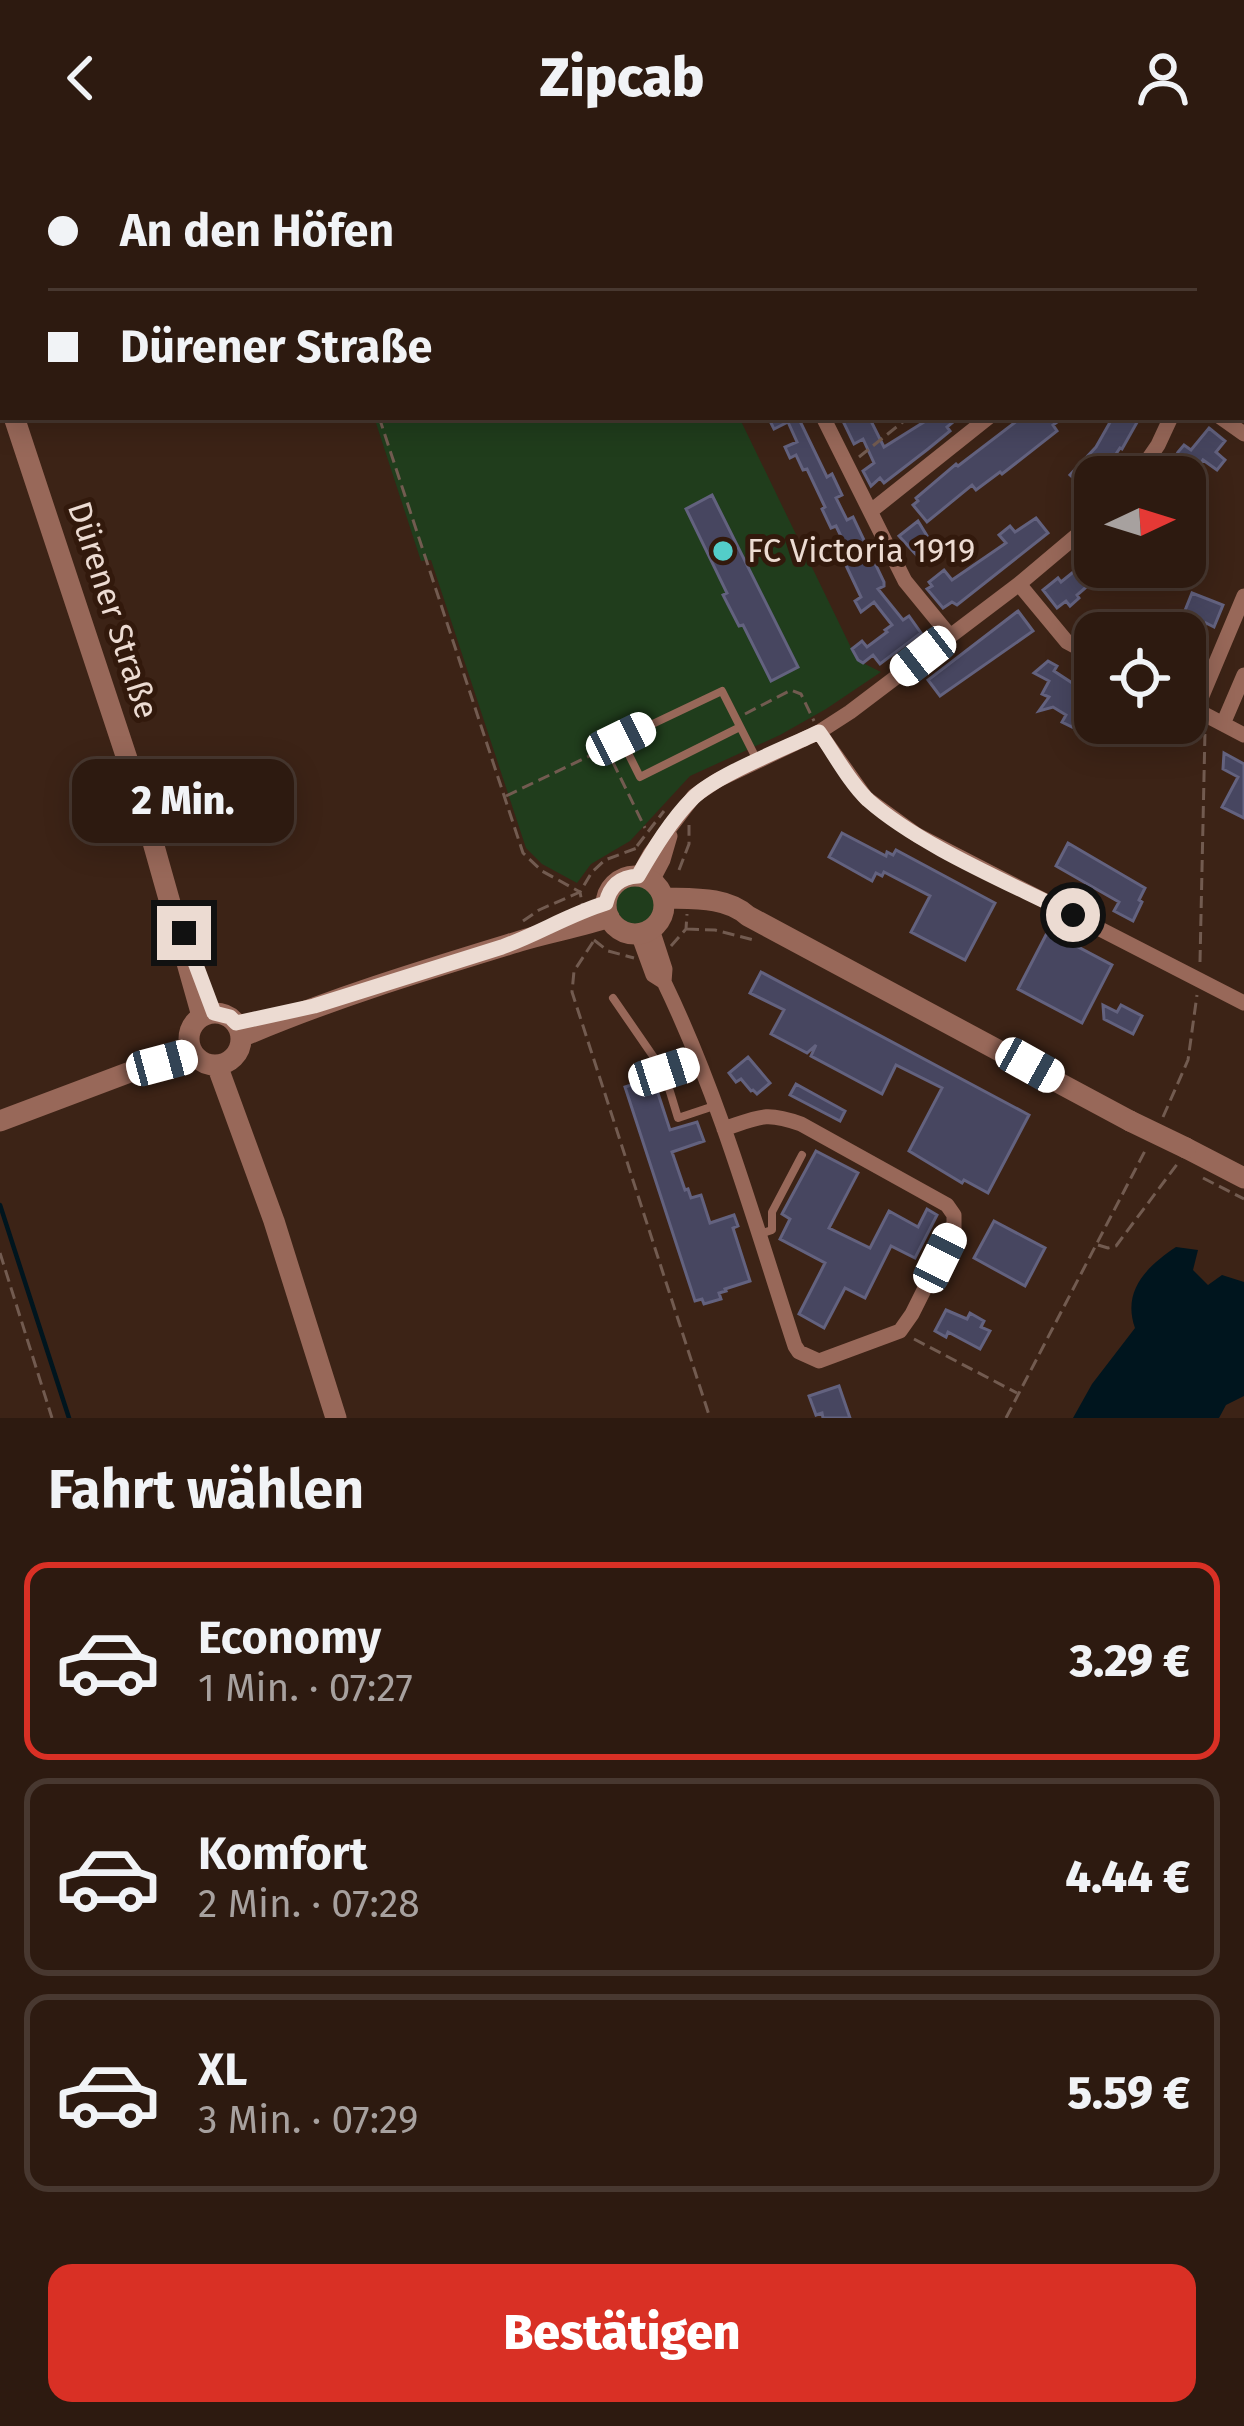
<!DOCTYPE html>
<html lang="de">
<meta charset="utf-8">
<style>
:root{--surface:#2d1a10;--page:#39271e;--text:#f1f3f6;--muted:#a7a19f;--line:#483830;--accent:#d93025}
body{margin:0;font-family:"Fira Sans",sans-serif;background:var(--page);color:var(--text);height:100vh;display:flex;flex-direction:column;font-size:45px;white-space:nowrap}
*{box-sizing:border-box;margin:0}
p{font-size:39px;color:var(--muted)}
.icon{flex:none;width:66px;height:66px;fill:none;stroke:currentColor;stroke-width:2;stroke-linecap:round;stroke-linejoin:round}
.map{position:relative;height:1262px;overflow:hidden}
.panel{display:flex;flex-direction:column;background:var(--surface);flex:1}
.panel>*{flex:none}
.top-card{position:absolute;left:0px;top:0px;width:1245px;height:264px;box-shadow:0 6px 30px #0003,0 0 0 3px var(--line);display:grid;align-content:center;height:264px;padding:0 48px;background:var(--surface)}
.needle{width:78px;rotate:86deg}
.tools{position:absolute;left:1074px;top:300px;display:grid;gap:24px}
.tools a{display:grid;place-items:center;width:132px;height:132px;border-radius:24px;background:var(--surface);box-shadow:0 6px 30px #0003,0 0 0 3px var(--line);font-size:60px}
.end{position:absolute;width:54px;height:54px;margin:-27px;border:15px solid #ecdbd2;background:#111;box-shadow:0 0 0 6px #111}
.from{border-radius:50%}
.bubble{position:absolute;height:84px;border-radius:24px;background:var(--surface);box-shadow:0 6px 30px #0003,0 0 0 3px var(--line);font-size:39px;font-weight:800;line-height:84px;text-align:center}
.car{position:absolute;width:36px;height:72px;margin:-36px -18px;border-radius:15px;box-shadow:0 0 9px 3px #0007;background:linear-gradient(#fff 24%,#345 0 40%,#fff 0 76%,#345 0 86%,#fff 0)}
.top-card b{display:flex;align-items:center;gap:42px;height:114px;font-size:45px}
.top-card b+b{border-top:3px solid var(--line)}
.top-card i{width:30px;height:30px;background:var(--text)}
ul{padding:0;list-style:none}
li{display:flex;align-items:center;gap:36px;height:198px;margin:0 24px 18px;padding:0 24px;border:6px solid var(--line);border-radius:24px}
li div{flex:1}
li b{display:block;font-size:45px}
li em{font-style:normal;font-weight:800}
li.selected{border-color:var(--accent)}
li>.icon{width:108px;height:108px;stroke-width:1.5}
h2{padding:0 48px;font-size:54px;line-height:144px}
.cta{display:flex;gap:24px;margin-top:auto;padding:24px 48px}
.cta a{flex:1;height:138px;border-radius:24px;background:var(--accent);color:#fff;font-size:48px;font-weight:800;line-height:138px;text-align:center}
header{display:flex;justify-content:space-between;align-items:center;height:156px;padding:0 48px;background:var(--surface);font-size:54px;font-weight:800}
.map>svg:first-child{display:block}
</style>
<header><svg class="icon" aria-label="back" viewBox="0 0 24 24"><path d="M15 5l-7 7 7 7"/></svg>Zipcab<svg class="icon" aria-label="person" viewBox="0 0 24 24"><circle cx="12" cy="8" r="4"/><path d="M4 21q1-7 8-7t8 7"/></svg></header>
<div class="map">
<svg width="1244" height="1262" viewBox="0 0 1244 1262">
<rect width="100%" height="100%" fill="#3c2316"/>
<path fill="#203d1c" d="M374,261H739L857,504L881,516L826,553L780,579L690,620L630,685L591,708L577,727L542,708L526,692L431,404L421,405Z
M616 748a20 20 0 1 1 40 0a20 20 0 1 1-40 0Z"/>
<path fill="#00151e" d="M1176,1091L1198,1094L1193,1114L1208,1129L1222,1119L1244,1126V1240L1226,1249L1219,1262H1073L1092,1228L1135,1172C1122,1135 1146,1111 1176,1091Z"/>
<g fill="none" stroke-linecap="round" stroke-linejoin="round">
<path stroke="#00151e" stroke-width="4.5" d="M0,1049L69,1262"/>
</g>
<path fill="#474660" stroke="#63627f" stroke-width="3" d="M768,261H798L827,321L832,318L842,339L836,342L847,364L853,361L884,426V430L878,433L903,464L909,460L921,477L880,508L873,499L863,507L858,504L852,493L862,485L867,491L887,476L885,474L892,469L874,446L861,456L855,445L861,441L843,403L850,399L836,370L831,372L822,353L825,351L807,313L803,314L796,299L790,302L785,291L797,286L788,266L774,273Z
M841,261H869L884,291L932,261H959L947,271L950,275L928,293L884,327L880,322L871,330L863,315L874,307L863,283L854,288Z
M1022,261H1064L1053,269L1057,275L1002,318L1000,316L976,334L972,329L927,366L913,349L918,345L916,342L956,308L958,310Z
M1113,261H1140L1122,293L1120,292L1108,310L1095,321V325L1082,339L1073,330L1078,326L1070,319L1096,291Z
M1209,272L1225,285L1216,296L1225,304L1217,314L1203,304L1192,321H1164L1178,296L1184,289L1191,294Z
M712,339L798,511L771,525L743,469L739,470L723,439L727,437L686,353Z
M1036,362L1048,377L957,449L952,446L943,452L927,433L932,430L929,426L944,414L952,424L1006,387L999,379L1010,370L1015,376Z
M918,365L935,393L921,404L899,380Z
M1089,398L1095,406V411H1115L1121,417L1097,432L1092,426L1077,439L1079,442L1070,450L1066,445L1057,452L1043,434L1058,422L1061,426L1082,409L1079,405Z
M1192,437L1223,449L1214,471L1206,467L1196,490L1205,494L1193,522L1185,518V477H1176Z
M1018,455L1033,475L940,540L928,524Z
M1118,457L1131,464L1156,477H1119L1109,464Z
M1048,505L1057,510L1054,515L1086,536L1095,520V554L1084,548L1072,571L1062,566L1066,559L1053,551L1039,555L1049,541L1042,538L1049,525L1034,517Z
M1224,597L1244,608V662L1222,651L1238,621L1223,613Z
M842,677L886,700L887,696L893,699L896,694L995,747L965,804L911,776L930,740L884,716L882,720L876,717L872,725L829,701Z
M1068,687L1145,732L1139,744L1142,746L1133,765L1114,755L1119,746L1056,710Z
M1048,775L1112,809L1082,867L1018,833Z
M761,816L1029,959L988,1037L964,1024L962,1027L909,995L942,932L896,909L882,938L811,900L816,889L807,897L771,878L784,854L750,837Z
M1103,849L1117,856L1121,849L1142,860L1133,878L1104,863Z
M748,901L770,927L757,938L753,934L751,935L741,923L736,926L729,917Z
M653,922L670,974L697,966L704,985L672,996L685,1034L688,1033L691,1042L701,1039L710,1067L734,1059L738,1070L733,1072L750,1125L725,1133L726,1135L719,1137L721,1143L704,1148L702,1143L695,1145L625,931Z
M796,928L845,955L840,965L790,939Z
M816,995L858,1017L829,1072L870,1092L889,1055L918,1071L927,1053L937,1059L915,1102L891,1090L865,1142L845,1132L824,1172L799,1158L825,1107L780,1083L790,1063L782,1058Z
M994,1065L1045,1092L1025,1130L974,1102Z
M946,1154L967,1163L970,1157L984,1165L981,1171L990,1175L980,1193L948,1176L946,1181L935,1175Z
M839,1230L850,1262H823L822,1257L816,1259L809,1240Z"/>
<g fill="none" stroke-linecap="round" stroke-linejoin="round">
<path stroke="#725b50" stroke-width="3" stroke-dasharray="12 6" stroke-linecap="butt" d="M294,0L295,3
M769,0L772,3
M951,0L952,3
M379,261L523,697L542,715L580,736L583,752
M859,301L909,261
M745,558L791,534L801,538L814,565
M506,640L606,592L645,672
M637,690L664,655
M679,714L689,688V669
M523,765L539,754L580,736L592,716L605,704L637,692
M687,773L715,774L754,784
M594,784L608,795L634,802
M593,786L574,815L572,836L710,1262
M671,790L686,773L687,758
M1200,806L1205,575
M1163,961L1188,904L1197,839
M1203,1022L1244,1043
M1098,1089L1108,1092L1116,1090L1178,1007
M0,1097L52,1262
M914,1183L1017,1237
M1006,1262L1147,991"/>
<path stroke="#986859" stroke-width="8" d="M740,571L640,621L621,583L722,535L757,604
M613,842L664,916
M698,904L664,916L678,962L714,950
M760,1078L772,1074V1056L802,999"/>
<path stroke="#986859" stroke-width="15" d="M417,0L418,3
M678,0L680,3
M880,0L882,3
M1020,0L1021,3
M1198,0V3
M1242,62L1244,61
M823,261L905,425L950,480
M1220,261L1244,278
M1136,321L1158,289L1171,261
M871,355L989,261
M1019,428L1067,486L1095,501
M1185,548L1244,579
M1196,554L1244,440
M1223,568L1244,519
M819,576L866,642L917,679L1244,847
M638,720L650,698L694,640L718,624L819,576L850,556L1019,428L1095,364
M652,725L663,704L670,680
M652,773L665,813L664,826
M638,778L653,819L664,826C720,942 755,1068 795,1190L799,1196L819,1205L900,1175L912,1158L954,1074V1059L947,1049L801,968C765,955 759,961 724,973"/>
<path stroke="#986859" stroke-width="21" d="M0,217L3,226
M14,261L143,651L202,860
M606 749a29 29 0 1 1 58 0a29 29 0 1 1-58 0Z
M663,742C692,743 726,740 748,760L1130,965
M189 883a26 26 0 1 1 52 0a26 26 0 1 1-52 0Z
M241,881C332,842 425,814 520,785C549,776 580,771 609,761
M217,909L274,1065L336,1262
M0,965L130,916L194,899
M1186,992L1244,1022"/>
<path stroke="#986859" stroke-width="21" d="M1130,965L1186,992"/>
</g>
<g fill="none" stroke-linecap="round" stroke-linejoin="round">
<path stroke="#ecdbd2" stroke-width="15" d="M184,777L214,857L230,861L236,867L314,850L502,791C538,778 570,758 606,747C610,730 620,721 638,720C653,694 671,664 693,642C716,619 786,592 819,576C834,597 849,626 868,644C920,690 1010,727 1073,759"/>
</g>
<circle fill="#53cdc9" stroke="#32190c" stroke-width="4.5" cx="723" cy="395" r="12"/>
<g text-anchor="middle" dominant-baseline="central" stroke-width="10" stroke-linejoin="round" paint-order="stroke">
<g font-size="33" fill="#ecdbd2" stroke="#32190c" text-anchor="start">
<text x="747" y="395">FC Victoria 1919</text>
</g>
<g font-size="33" fill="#ecdbd2" stroke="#32190c">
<text transform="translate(113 454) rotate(72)">Dürener Straße</text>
</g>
</g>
</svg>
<div class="tools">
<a><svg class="needle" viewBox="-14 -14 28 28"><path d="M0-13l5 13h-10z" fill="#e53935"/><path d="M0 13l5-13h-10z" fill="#a7a19f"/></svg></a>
<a><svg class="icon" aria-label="locate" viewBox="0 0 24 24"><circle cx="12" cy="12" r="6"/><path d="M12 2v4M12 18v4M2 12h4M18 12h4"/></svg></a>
</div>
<i class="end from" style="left:1073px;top:759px"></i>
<i class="end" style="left:184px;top:777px"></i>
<div class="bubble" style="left:72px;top:603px;width:222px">2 Min.</div>
<i class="car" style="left:923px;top:500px;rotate:232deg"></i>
<i class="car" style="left:621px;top:583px;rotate:64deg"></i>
<i class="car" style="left:162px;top:907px;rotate:75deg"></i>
<i class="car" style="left:1030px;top:909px;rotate:119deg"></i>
<i class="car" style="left:664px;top:916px;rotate:72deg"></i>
<i class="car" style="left:940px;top:1102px;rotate:26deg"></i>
<div class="top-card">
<b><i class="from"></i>An den Höfen</b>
<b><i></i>Dürener Straße</b>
</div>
</div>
<section class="panel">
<h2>Fahrt wählen</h2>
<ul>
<li class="selected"><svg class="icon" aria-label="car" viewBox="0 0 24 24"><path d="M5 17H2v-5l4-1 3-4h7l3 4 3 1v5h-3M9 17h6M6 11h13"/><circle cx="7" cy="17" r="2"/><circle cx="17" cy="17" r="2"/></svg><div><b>Economy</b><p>1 Min. · 07:27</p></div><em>3.29 €</em></li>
<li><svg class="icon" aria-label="car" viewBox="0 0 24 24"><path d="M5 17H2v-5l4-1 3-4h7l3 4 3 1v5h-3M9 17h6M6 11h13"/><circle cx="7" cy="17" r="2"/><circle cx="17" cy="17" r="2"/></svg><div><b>Komfort</b><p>2 Min. · 07:28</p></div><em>4.44 €</em></li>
<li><svg class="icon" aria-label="car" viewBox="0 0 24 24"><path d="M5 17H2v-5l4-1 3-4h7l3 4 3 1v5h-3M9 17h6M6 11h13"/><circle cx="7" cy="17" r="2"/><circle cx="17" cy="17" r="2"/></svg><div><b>XL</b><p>3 Min. · 07:29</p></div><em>5.59 €</em></li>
</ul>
<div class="cta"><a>Bestätigen</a></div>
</section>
